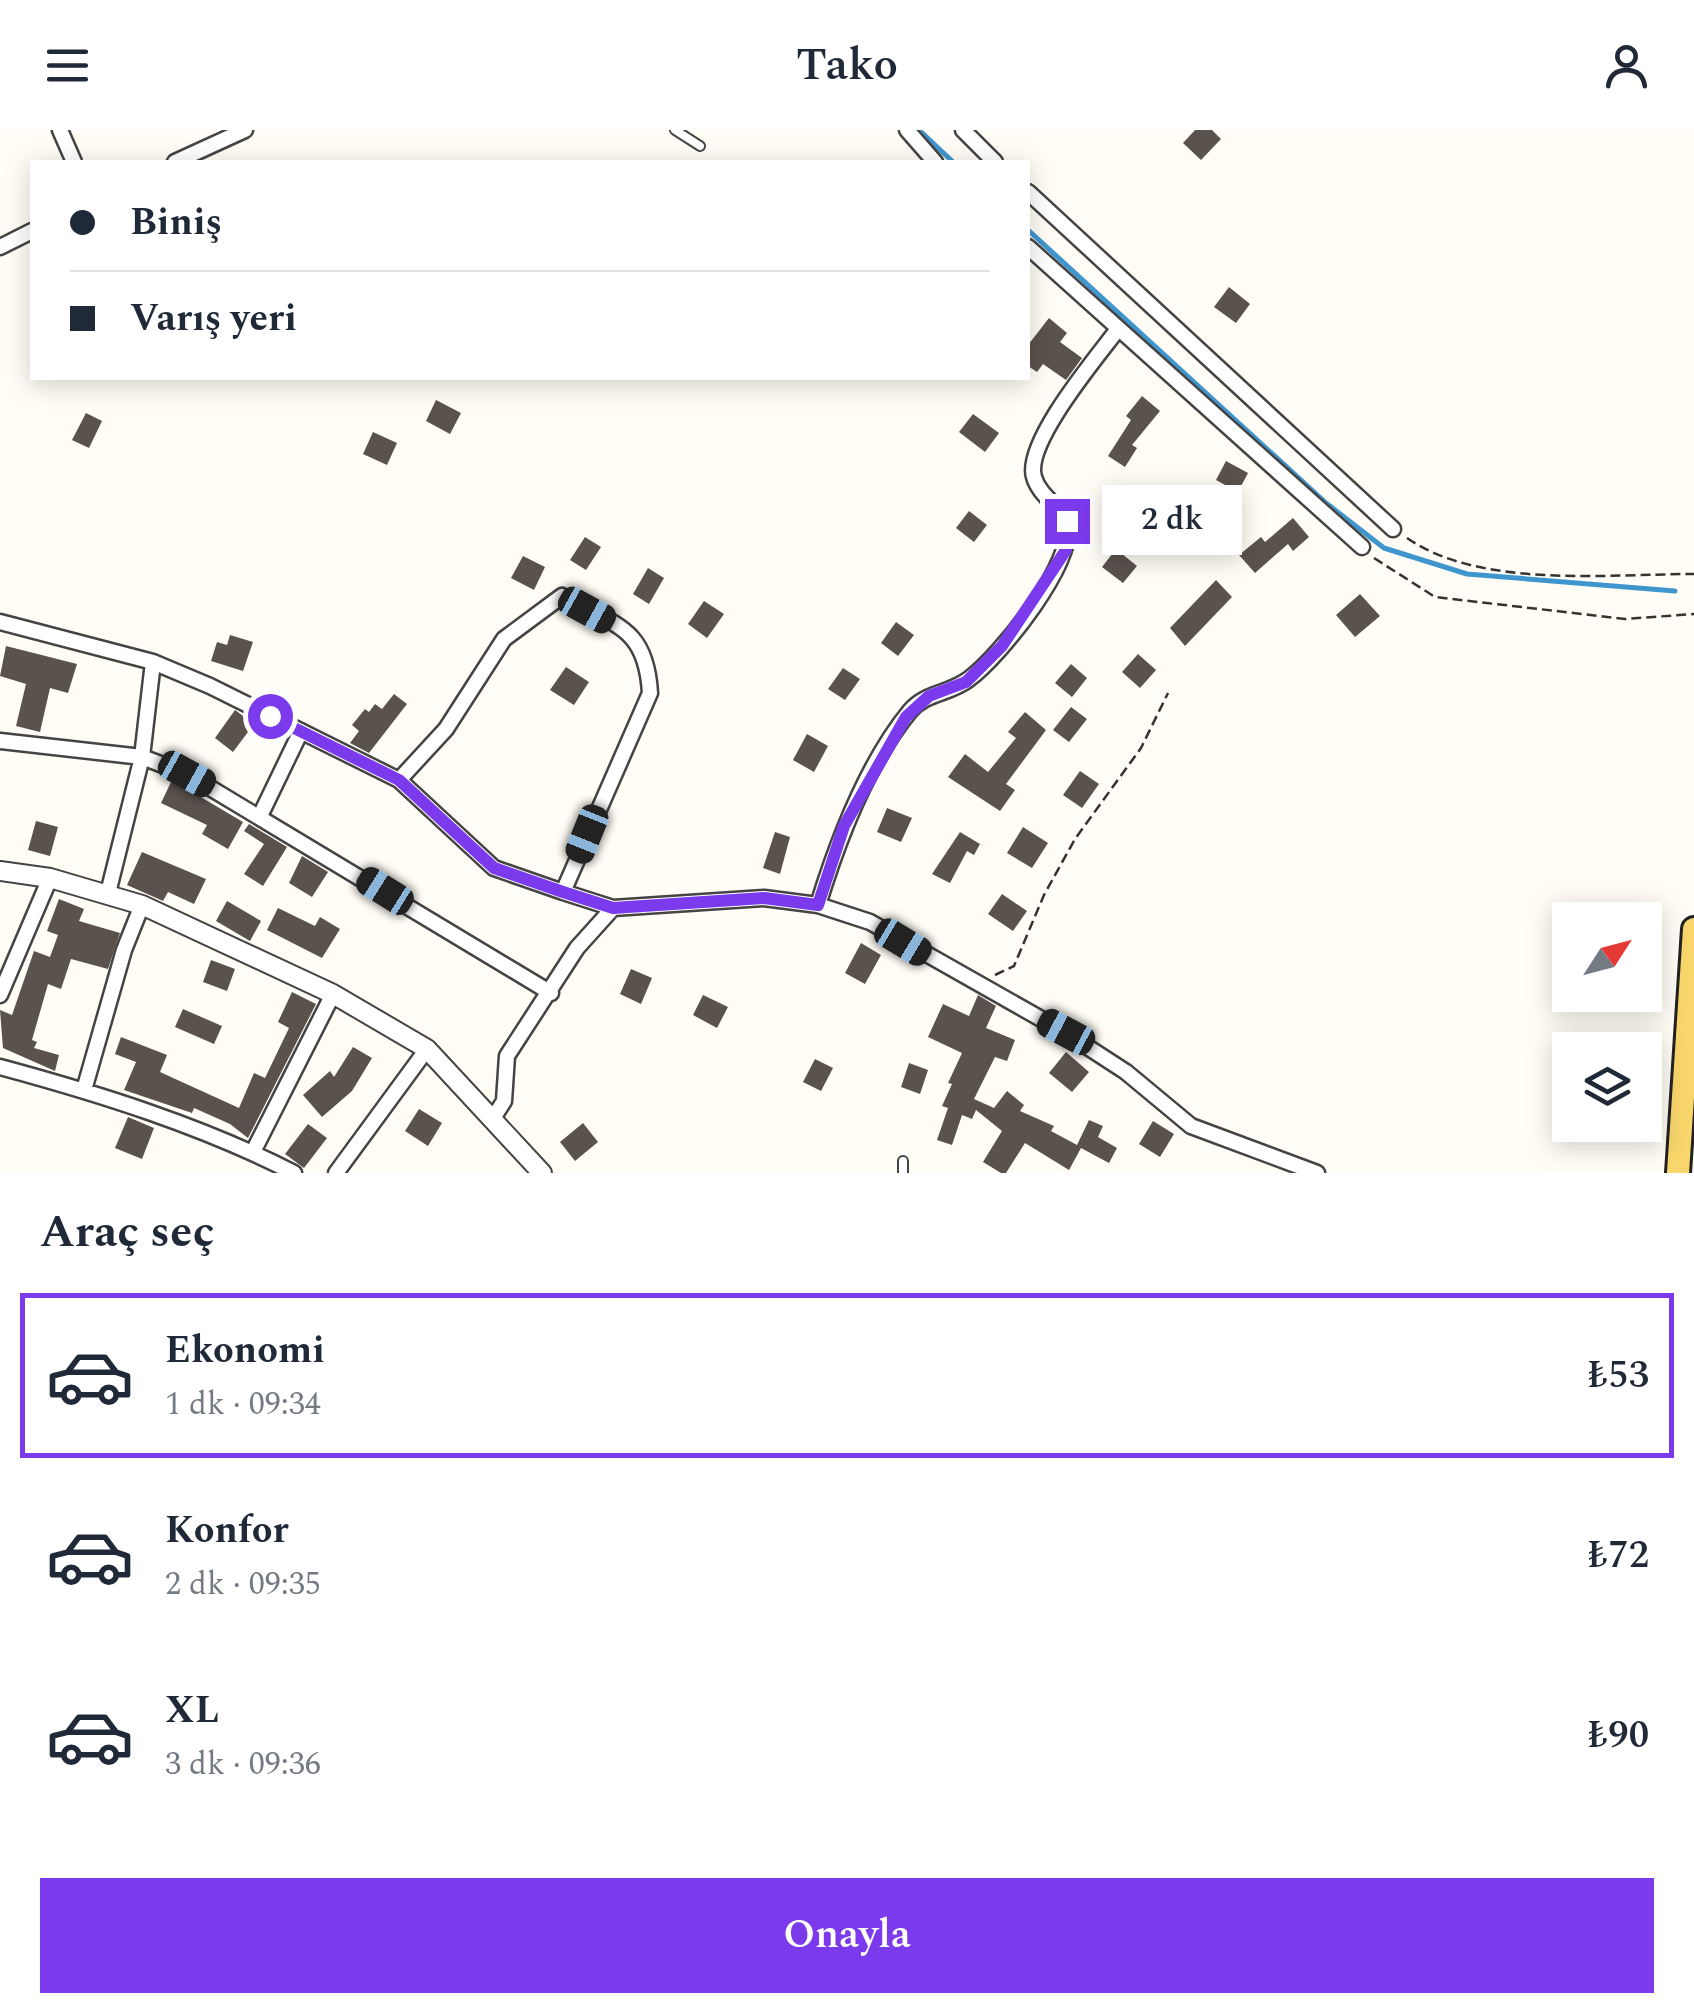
<!DOCTYPE html>
<html lang="tr">
<meta charset="utf-8">
<style>
:root{--surface:#fff;--page:#f6f6f7;--text:#1f2937;--muted:#747a83;--line:#e0e1e3;--accent:#7c3aed}
body{margin:0;font-family:Spectral,serif;background:var(--page);color:var(--text);height:100vh;display:flex;flex-direction:column;font-size:38px;white-space:nowrap}
*{box-sizing:border-box;margin:0}
p{font-size:32px;color:var(--muted)}
.icon{flex:none;width:55px;height:55px;fill:none;stroke:currentColor;stroke-width:2;stroke-linecap:round;stroke-linejoin:round}
.map{position:relative;height:1043px;overflow:hidden}
.details{display:flex;flex-direction:column;background:var(--surface);flex:1}
.details>*{flex:none}
.hud{position:absolute;left:30px;top:30px;width:1000px;height:220px;border-radius:0px;box-shadow:0 5px 25px #0003;display:grid;align-content:center;height:220px;padding:0 40px;background:var(--surface)}
.needle{width:65px;rotate:54deg}
.buttons{position:absolute;left:1552px;top:772px;display:grid;gap:20px}
.buttons a{display:grid;place-items:center;width:110px;height:110px;border-radius:0px;background:var(--surface);box-shadow:0 5px 25px #0003;font-size:50px}
.end{position:absolute;width:45px;height:45px;margin:-22px;border:12px solid #7c3aed;background:#fff;box-shadow:0 0 0 5px #fff}
.from{border-radius:50%}
.bubble{position:absolute;height:70px;border-radius:0px;background:var(--surface);box-shadow:0 5px 25px #0003;font-size:32px;font-weight:600;line-height:70px;text-align:center}
.car{position:absolute;width:30px;height:60px;margin:-30px -15px;border-radius:12px;box-shadow:0 0 8px 2px #0007;background:linear-gradient(#222 24%,#8ab4d8 0 40%,#222 0 76%,#8ab4d8 0 86%,#222 0)}
.hud b{display:flex;align-items:center;gap:35px;height:95px;font-size:38px}
.hud b+b{border-top:2px solid var(--line)}
.hud i{width:25px;height:25px;background:var(--text)}
ul{padding:0;list-style:none}
li{display:flex;align-items:center;gap:30px;height:165px;margin:0 20px 15px;padding:0 20px;border:5px solid transparent;border-radius:0px}
li div{flex:1}
li b{display:block;font-size:38px}
li em{font-style:normal;font-weight:600}
li.active{border-color:var(--accent)}
li>.icon{width:90px;height:90px;stroke-width:1.5}
h2{padding:0 40px;font-size:45px;line-height:120px}
.cta{display:flex;gap:20px;margin-top:auto;padding:20px 40px}
.cta a{flex:1;height:115px;border-radius:0px;background:var(--accent);color:#fff;font-size:40px;font-weight:600;line-height:115px;text-align:center}
header{display:flex;justify-content:space-between;align-items:center;height:130px;padding:0 40px;background:var(--surface);font-size:45px;font-weight:600}
.map>svg:first-child{display:block}
</style>
<header><svg class="icon" aria-label="menu" viewBox="0 0 24 24"><path d="M4 6h16M4 12h16M4 18h16"/></svg>Tako<svg class="icon" aria-label="person" viewBox="0 0 24 24"><circle cx="12" cy="8" r="4"/><path d="M4 21q1-7 8-7t8 7"/></svg></header>
<div class="map">
<svg width="1694" height="1043" viewBox="0 0 1694 1043">
<rect width="100%" height="100%" fill="#fffdf5"/>
<g fill="none" stroke-linecap="round" stroke-linejoin="round">
<path stroke="#3f96cf" stroke-width="5" d="M919,0L953,32
M1028,100L1326,373L1384,418L1467,444L1675,461"/>
</g>
<path fill="#5a524d" d="M1195,0H1212L1221,9L1201,30L1183,13Z
M1229,157L1250,174L1236,193L1214,177Z
M1049,188L1067,203L1060,212L1082,228L1066,250L1043,234L1037,242L1028,236V215Z
M1142,266L1160,281L1132,315L1137,318L1125,337L1108,326L1131,290L1126,286Z
M436,270L461,283L450,304L426,291Z
M86,283L102,291L89,318L72,310Z
M973,284L999,303L985,322L959,302Z
M373,302L397,313L387,335L363,324Z
M1226,331L1248,343L1238,362L1216,350Z
M969,381L987,395L974,412L956,398Z
M1293,388L1309,407L1293,421L1288,414L1255,443L1239,425L1261,407L1265,412Z
M585,407L601,417L586,440L570,430Z
M1116,419L1137,436L1123,453L1102,437Z
M523,426L545,437L534,460L511,448Z
M648,438L664,448L649,474L633,464Z
M1216,450L1232,467L1185,516L1170,498Z
M1360,464L1380,486L1355,507L1336,485Z
M704,471L724,484L707,508L688,494Z
M896,492L914,505L898,526L881,513Z
M230,505L253,512L243,541L211,531L217,512L227,515Z
M6,516L77,534L68,563L50,558L40,602L16,596L26,554L0,546Z
M1138,524L1156,540L1140,558L1122,542Z
M1071,534L1087,548L1072,567L1055,553Z
M566,537L589,552L574,575L550,560Z
M843,538L860,549L845,570L828,559Z
M394,564L407,574L369,623L350,613L359,601L352,595L365,579L369,582L375,574L382,579Z
M1071,577L1087,589L1069,612L1053,600Z
M235,580L254,594L233,622L215,608Z
M1025,582L1046,600L1006,654L1015,660L1000,681L948,647L965,624L988,642L1016,608L1008,602Z
M807,604L828,616L814,642L793,630Z
M1080,641L1099,654L1082,678L1063,665Z
M172,650L243,692L228,719L202,704L207,695L161,673Z
M887,678L912,688L901,712L877,702Z
M36,691L58,697L50,726L28,720Z
M249,694L287,717L263,756L244,744L264,714L244,701Z
M1023,697L1048,713L1032,738L1007,723Z
M775,702L790,707L780,744L763,738Z
M960,702L980,714L974,725L967,721L950,753L932,744Z
M142,722L206,749L194,774L168,762L163,771L127,755Z
M302,726L328,742L312,767L289,753Z
M1002,764L1027,781L1013,801L988,784Z
M59,769L84,779L79,791L120,803L108,839L71,829L61,859L48,854L32,910L37,912L34,918L59,925L55,941L3,918L0,880L12,885L34,821L50,827L58,805L47,801Z
M227,771L261,791L250,811L216,791Z
M278,778L315,796L320,787L340,799L322,828L267,800Z
M861,813L881,825L865,854L845,843Z
M211,830L235,839L227,861L203,852Z
M631,839L652,848L641,874L620,864Z
M292,862L316,874L248,1008L230,994L194,978L192,983L124,960L136,932L115,924L121,907L167,925L160,942L239,978L254,943L265,948L289,898L278,892Z
M703,865L728,877L717,898L693,885Z
M978,865L996,876L986,898L1015,910L1007,931L995,927L974,969L994,978L1007,961L1024,975L1020,981L1054,996L1051,1001L1077,1015L1089,990L1103,996L1098,1007L1117,1018L1109,1033L1081,1018L1069,1040L1025,1013L1006,1043H1001L983,1032L1002,1001L976,980L972,989L962,985L952,1015L937,1010L948,978L942,976L952,954L948,953L962,923L928,907L943,874L969,886Z
M183,879L222,896L214,914L175,897Z
M353,917L372,928L352,961L322,987L303,965L330,941L334,947Z
M1066,922L1089,942L1072,962L1049,943Z
M815,929L833,938L821,961L803,952Z
M909,933L928,940L920,964L901,957Z
M419,979L442,993L428,1016L405,1001Z
M128,987L154,998L142,1029L115,1018Z
M1153,991L1174,1004L1160,1027L1139,1014Z
M583,993L598,1012L575,1031L560,1012Z
M308,994L327,1008L304,1038L285,1024Z"/>
<g fill="none" stroke-linecap="round" stroke-linejoin="round">
<defs>
<path id="service" d="M675,0L700,16
M903,1031V1043"/>
<path id="minor" d="M60,0L74,32
M907,0L935,32
M963,0L995,32
M175,32L245,0
M1028,62L1393,399
M0,117L32,101
M1028,117L1362,417
M0,492L153,532L210,556L399,650L494,738L563,762L613,778L764,768L818,775L870,792L1066,903L1126,942L1191,996L1317,1043
M0,611L142,627L187,644L551,863
M399,650L446,599L504,509L562,466C615,496 646,496 650,563L563,762
M260,686L301,601
M108,763L142,627L153,532
M818,775C837,713 868,632 910,581C926,562 950,564 969,549C1001,525 1077,431 1067,391C1058,375 1039,365 1034,347C1024,313 1097,227 1118,199
M0,865L50,748
M0,937C100,964 202,996 294,1043
M84,960L124,820L142,775
M492,990L504,971L507,926L577,818L613,778
M253,1022L333,864
M336,1043L427,919"/>
<path id="tertiary" d="M0,741L50,748L142,775L333,864L427,919L542,1043"/>
<path id="primary" d="M1678,1043L1694,799"/>
</defs>
<use href="#service" stroke="#444" stroke-width="12"/>
<use href="#minor" stroke="#444" stroke-width="19"/>
<use href="#tertiary" stroke="#444" stroke-width="22"/>
<use href="#primary" stroke="#222" stroke-width="28"/>
<path stroke="#333" stroke-width="2.5" stroke-dasharray="10 5" stroke-linecap="butt" d="M1407,408C1481,459 1607,444 1694,444
M1374,428L1435,467L1625,489L1694,484
M995,845L1014,836L1044,765L1075,709L1141,618L1168,563"/>
<use href="#service" stroke="#fff" stroke-width="8"/>
<use href="#minor" stroke="#fff" stroke-width="14"/>
<use href="#tertiary" stroke="#fff" stroke-width="18"/>
<use href="#primary" stroke="#f9d66b" stroke-width="22"/>
</g>
<g fill="none" stroke-linecap="round" stroke-linejoin="round">
<path stroke="#7c3aed" stroke-width="12" d="M270,586L399,650L494,738L563,762L613,778L764,768L818,775L844,696L906,587L929,566L966,552L1002,516L1066,420L1067,391"/>
</g>
</svg>
<div class="buttons">
<a><svg class="needle" viewBox="-14 -14 28 28"><path d="M0-13l5 13h-10z" fill="#e53935"/><path d="M0 13l5-13h-10z" fill="#747a83"/></svg></a>
<a><svg class="icon" aria-label="layers" viewBox="0 0 24 24"><path d="M12 4l9 5-9 5-9-5zM3 14l9 5 9-5"/></svg></a>
</div>
<i class="end from" style="left:270px;top:586px"></i>
<i class="end" style="left:1067px;top:391px"></i>
<div class="bubble" style="left:1102px;top:355px;width:140px">2 dk</div>
<i class="car" style="left:587px;top:480px;rotate:119deg"></i>
<i class="car" style="left:187px;top:644px;rotate:119deg"></i>
<i class="car" style="left:587px;top:704px;rotate:202deg"></i>
<i class="car" style="left:385px;top:761px;rotate:302deg"></i>
<i class="car" style="left:903px;top:812px;rotate:121deg"></i>
<i class="car" style="left:1066px;top:902px;rotate:298deg"></i>
<div class="hud">
<b><i class="from"></i>Biniş</b>
<b><i></i>Varış yeri</b>
</div>
</div>
<section class="details">
<h2>Araç seç</h2>
<ul>
<li class="active"><svg class="icon" aria-label="car" viewBox="0 0 24 24"><path d="M5 17H2v-5l4-1 3-4h7l3 4 3 1v5h-3M9 17h6M6 11h13"/><circle cx="7" cy="17" r="2"/><circle cx="17" cy="17" r="2"/></svg><div><b>Ekonomi</b><p>1 dk · 09:34</p></div><em>₺53</em></li>
<li><svg class="icon" aria-label="car" viewBox="0 0 24 24"><path d="M5 17H2v-5l4-1 3-4h7l3 4 3 1v5h-3M9 17h6M6 11h13"/><circle cx="7" cy="17" r="2"/><circle cx="17" cy="17" r="2"/></svg><div><b>Konfor</b><p>2 dk · 09:35</p></div><em>₺72</em></li>
<li><svg class="icon" aria-label="car" viewBox="0 0 24 24"><path d="M5 17H2v-5l4-1 3-4h7l3 4 3 1v5h-3M9 17h6M6 11h13"/><circle cx="7" cy="17" r="2"/><circle cx="17" cy="17" r="2"/></svg><div><b>XL</b><p>3 dk · 09:36</p></div><em>₺90</em></li>
</ul>
<div class="cta"><a>Onayla</a></div>
</section>
